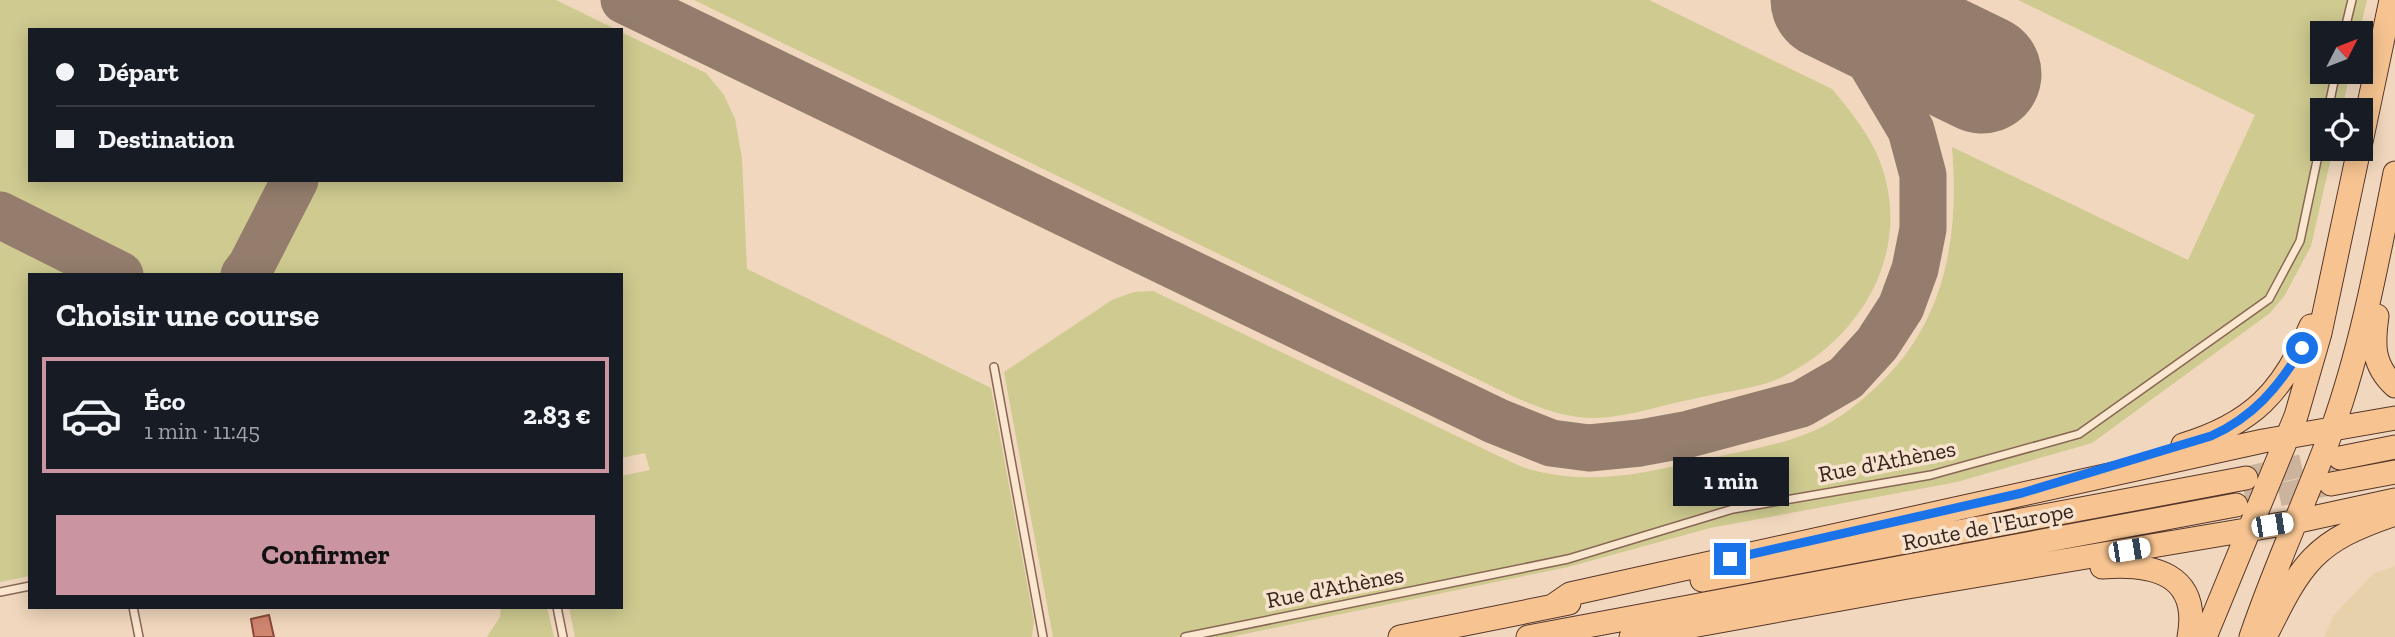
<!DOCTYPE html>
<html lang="fr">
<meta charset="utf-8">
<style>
:root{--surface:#171b24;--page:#242831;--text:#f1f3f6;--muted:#9ea1a6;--line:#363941;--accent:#ca95a1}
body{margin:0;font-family:"Zilla Slab",serif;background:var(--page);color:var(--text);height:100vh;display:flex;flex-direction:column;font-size:26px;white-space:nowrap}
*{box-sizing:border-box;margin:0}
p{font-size:23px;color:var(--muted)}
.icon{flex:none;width:38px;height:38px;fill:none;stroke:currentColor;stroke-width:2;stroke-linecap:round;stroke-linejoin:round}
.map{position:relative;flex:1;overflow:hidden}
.panel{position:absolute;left:28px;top:273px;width:595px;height:336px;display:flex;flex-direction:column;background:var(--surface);border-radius:0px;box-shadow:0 4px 18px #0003}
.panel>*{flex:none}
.top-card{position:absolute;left:28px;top:28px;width:595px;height:154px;border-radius:0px;box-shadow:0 4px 18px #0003;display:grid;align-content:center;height:154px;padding:0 28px;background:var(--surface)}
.needle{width:46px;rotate:48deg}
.buttons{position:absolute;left:2310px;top:21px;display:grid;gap:14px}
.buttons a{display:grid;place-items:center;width:63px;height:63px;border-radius:0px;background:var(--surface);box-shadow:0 4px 18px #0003;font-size:35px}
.end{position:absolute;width:32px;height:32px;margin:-16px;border:9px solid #1a73e8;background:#fff;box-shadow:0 0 0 4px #fff}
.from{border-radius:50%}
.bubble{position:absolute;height:49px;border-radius:0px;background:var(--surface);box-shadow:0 4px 18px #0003;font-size:23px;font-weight:700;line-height:49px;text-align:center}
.car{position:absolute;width:21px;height:42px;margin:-21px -10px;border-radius:9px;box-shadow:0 0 5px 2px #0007;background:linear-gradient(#fff 24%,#345 0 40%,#fff 0 76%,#345 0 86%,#fff 0)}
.top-card b{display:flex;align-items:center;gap:24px;height:66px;font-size:26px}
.top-card b+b{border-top:2px solid var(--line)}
.top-card i{width:18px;height:18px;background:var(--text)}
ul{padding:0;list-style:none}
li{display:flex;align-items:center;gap:21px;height:116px;margin:0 14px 10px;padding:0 14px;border:4px solid transparent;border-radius:0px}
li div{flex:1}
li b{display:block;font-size:26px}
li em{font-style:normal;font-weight:700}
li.active{border-color:var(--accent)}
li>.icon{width:63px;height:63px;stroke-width:1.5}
h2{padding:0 28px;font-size:32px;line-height:84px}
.button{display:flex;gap:14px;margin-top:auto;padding:14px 28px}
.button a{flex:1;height:80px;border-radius:0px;background:var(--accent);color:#111;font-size:28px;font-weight:700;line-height:80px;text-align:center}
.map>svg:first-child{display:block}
</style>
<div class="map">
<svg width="2395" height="637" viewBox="0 0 2395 637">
<rect width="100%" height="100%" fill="#f0d7bd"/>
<path fill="#e6d1aa" d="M2395,566V637H2324L2334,615L2374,573Z"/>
<path fill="#ceca90" d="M0,0H556L617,30H30V180H621V32L706,73L724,95L735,119L742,158L747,269L991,388L1034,621L1032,637H575L569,607H621V476L650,470L645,453L621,458V275H30V576L0,582Z
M694,0H1649L1832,89C1848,108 1864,128 1875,150C1918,242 1866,337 1780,378C1760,388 1716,393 1693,399C1656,406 1615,422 1578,417C1553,414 1530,404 1508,394Z
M2018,0H2367L2359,33H2322V72H2350L2342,110H2322V149H2333L2311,246L2285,295L2270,313L2092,443L1957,482L1710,528L1568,567L1230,637H1053L1004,372L1112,300L1134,292L1153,291C1239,332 1325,373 1411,414C1438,427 1465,440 1492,453C1506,459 1521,468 1536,471C1595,485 1645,473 1702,460C1743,451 1786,445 1824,426C1843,416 1860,402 1875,388C1945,325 1960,237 1952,147L2188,260L2255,115Z
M501,607H547L554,637H487L500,617Z"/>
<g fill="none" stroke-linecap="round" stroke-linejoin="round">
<path stroke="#947d6c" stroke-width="47" d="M624,0L1496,421L1551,443L1589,448L1640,443L1689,434L1801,404L1846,378L1877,344L1901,307L1915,269L1923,229V175L1911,130L1870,61L1831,12L1815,0
M0,215L120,275
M244,275L251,266L295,180"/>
<path stroke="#947d6c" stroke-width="119" d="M1830,0L1982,74"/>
</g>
<path fill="#d18670" stroke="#894a3a" stroke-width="2" d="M269,615L274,637H254L251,619Z"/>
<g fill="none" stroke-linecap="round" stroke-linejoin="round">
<path stroke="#cbb39d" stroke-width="23" stroke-dasharray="23 11" stroke-linecap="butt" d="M2246,478L2337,458
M2246,502L2325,485"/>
<defs>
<path id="lane" d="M2344,33L2352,0
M2328,110L2336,72
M994,367L1043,637
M0,592L30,586
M133,607L139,637
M557,607L563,637
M1185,637L1568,559L1733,509L1931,475L2079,434L2269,299L2300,241L2322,137"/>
<path id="primary" d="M2361,142L2391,0
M2377,316C2373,344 2372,365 2395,386
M2183,445C2252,424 2283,392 2311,326
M2340,458L2395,447
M2331,484L2395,472
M2102,567C2152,563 2201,573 2189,637
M1702,580L2246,478
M1554,605L1570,594L2263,441L2395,418
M1400,637L1569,603
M1528,637L2236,505
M1631,637L1902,588L2294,522L2395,500
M2205,637L2296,416L2320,333L2359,149
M2251,637C2275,566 2307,498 2333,427C2362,345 2378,258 2395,173
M2265,637C2302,562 2314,541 2395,514"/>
</defs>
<use href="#lane" stroke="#896755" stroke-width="10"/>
<use href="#primary" stroke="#56362a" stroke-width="25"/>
<use href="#lane" stroke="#fbe6d0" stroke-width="7"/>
<use href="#primary" stroke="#f7c491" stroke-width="23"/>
</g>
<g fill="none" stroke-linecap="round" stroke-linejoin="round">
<path stroke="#1a73e8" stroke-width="9" d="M1730,559L2022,493L2211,436C2252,418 2279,387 2302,348"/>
</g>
<g text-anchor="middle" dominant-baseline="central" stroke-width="7" stroke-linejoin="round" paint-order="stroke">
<g font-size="23" fill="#37231b" stroke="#f7e3cd">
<text transform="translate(1887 461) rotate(-11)">Rue d'Athènes</text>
<text transform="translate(1988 526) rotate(-11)">Route de l'Europe</text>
<text transform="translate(1335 587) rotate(-11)">Rue d'Athènes</text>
</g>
</g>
</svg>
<div class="buttons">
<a><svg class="needle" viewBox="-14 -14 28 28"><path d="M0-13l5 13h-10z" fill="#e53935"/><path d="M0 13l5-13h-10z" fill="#9ea1a6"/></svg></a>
<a><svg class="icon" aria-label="locate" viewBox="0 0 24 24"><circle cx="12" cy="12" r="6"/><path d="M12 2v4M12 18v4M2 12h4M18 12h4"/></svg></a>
</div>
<i class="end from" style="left:2302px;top:348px"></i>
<i class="end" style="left:1730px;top:559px"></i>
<div class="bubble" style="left:1673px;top:457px;width:116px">1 min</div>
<i class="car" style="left:2272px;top:525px;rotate:81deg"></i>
<i class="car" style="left:2129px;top:550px;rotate:81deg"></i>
<div class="top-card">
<b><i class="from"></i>Départ</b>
<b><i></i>Destination</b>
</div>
<section class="panel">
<h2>Choisir une course</h2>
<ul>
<li class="active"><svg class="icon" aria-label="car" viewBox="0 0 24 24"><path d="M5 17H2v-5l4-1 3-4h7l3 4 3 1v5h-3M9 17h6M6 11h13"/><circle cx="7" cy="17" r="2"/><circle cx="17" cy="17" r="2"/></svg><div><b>Éco</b><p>1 min · 11:45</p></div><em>2.83 €</em></li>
</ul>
<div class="button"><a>Confirmer</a></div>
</section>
</div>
